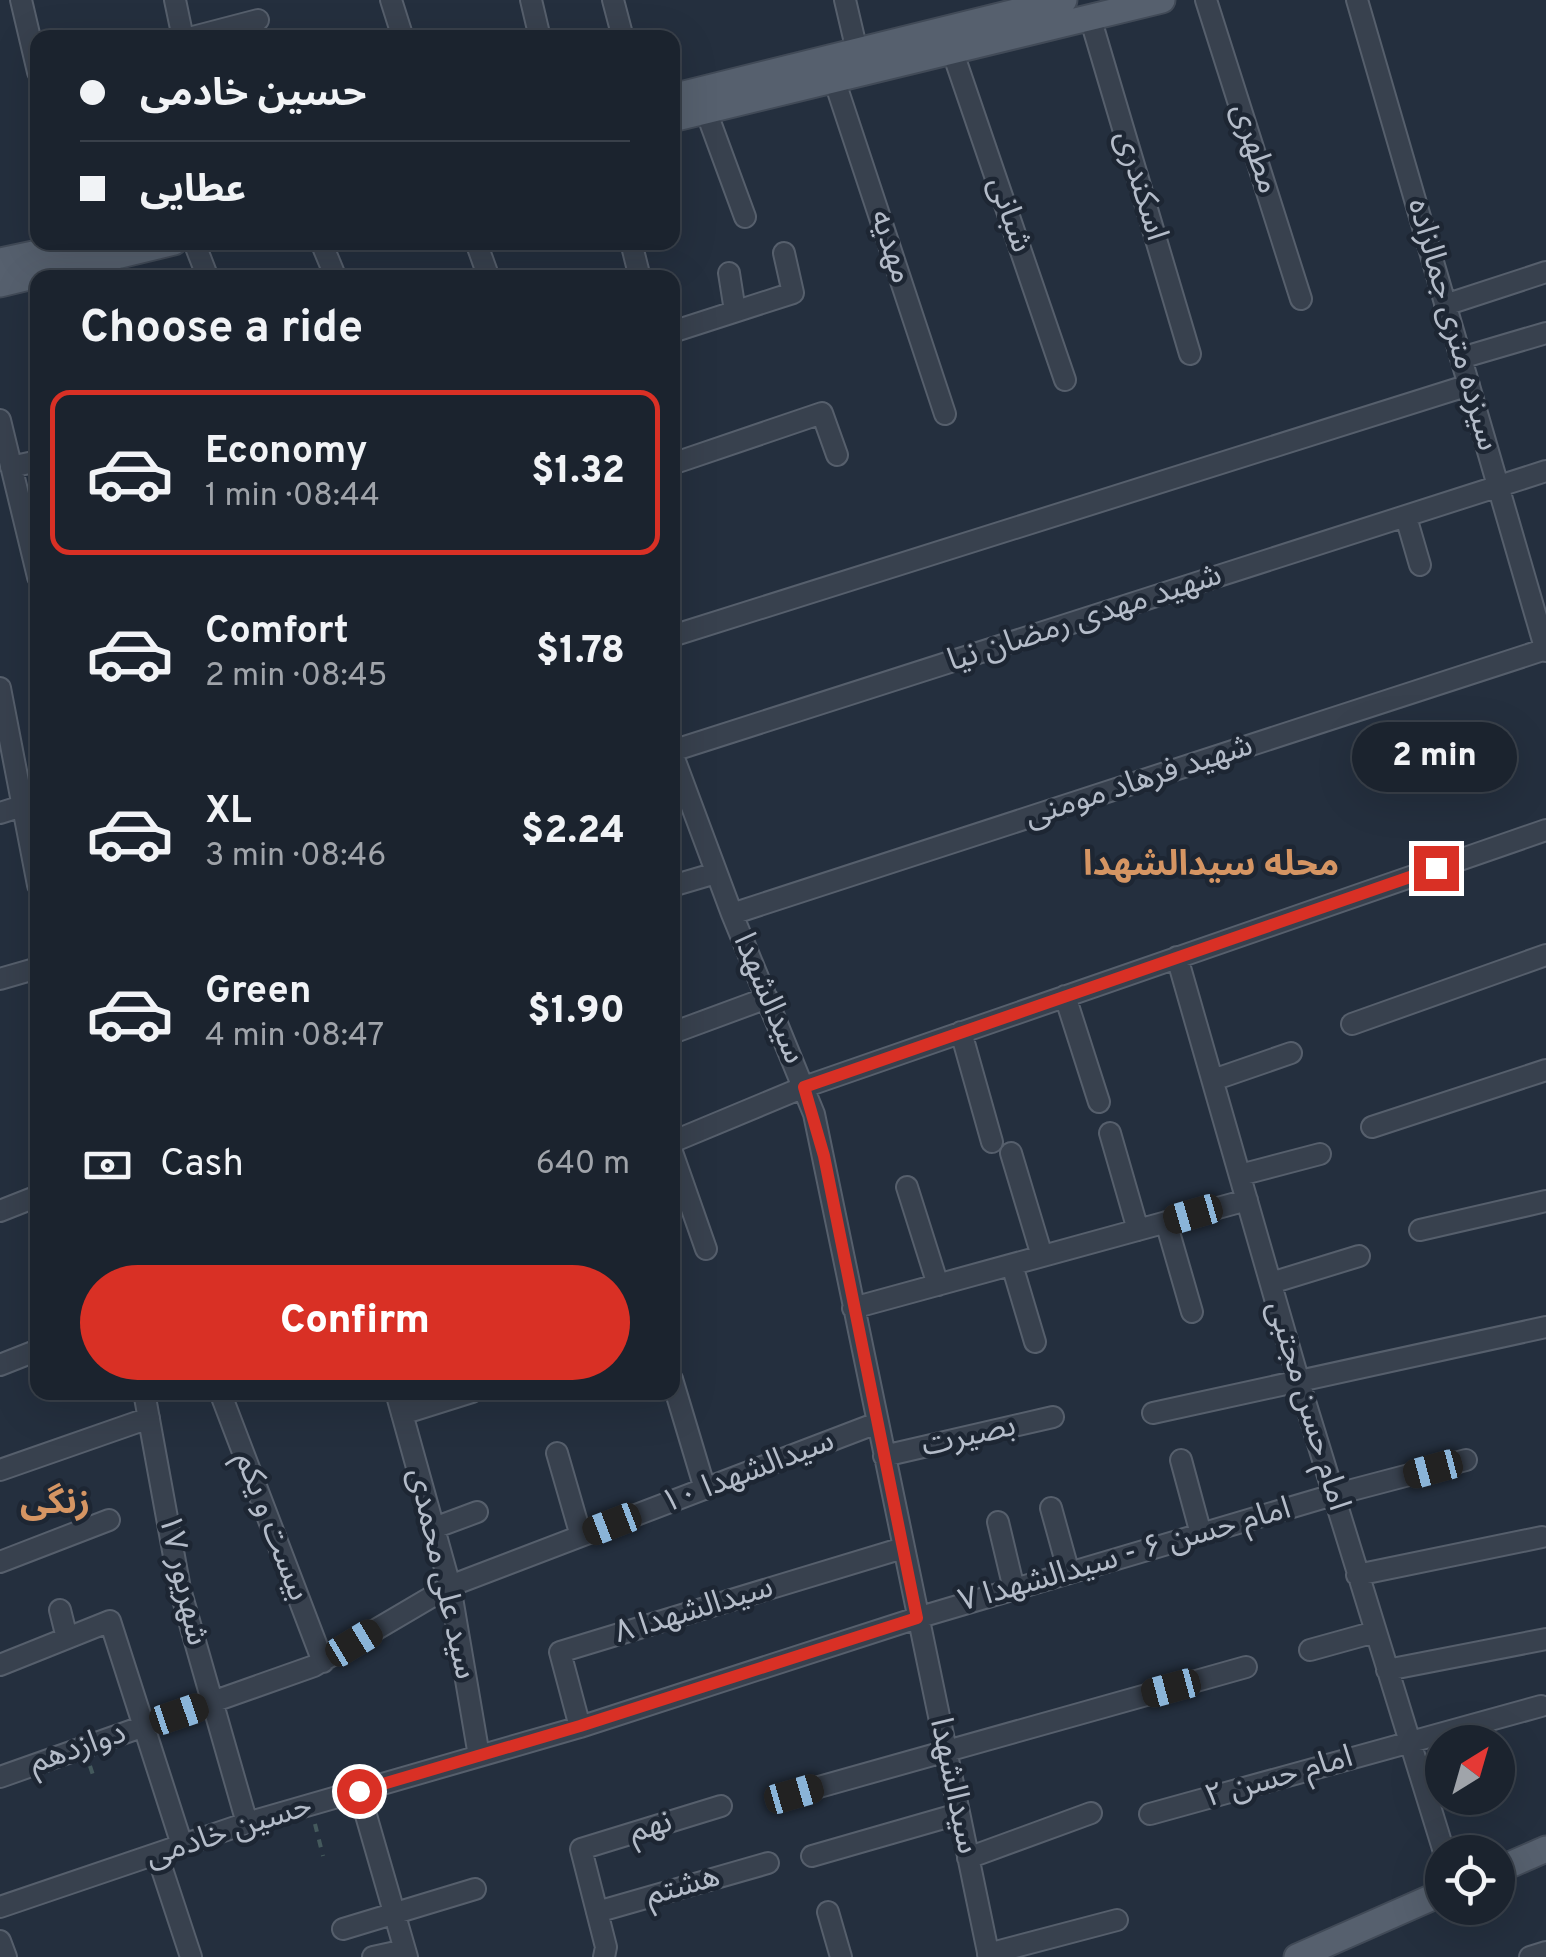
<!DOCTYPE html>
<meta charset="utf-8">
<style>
:root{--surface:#1b232e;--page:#282f3a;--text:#f1f3f6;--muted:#a0a4aa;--line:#39404a;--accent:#d93025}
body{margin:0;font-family:Overpass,"Noto Sans Arabic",sans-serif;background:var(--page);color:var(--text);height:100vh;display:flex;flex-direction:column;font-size:38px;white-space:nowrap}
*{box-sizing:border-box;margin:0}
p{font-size:32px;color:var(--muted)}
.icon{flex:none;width:55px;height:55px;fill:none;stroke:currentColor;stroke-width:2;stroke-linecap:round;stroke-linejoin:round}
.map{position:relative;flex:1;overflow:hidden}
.panel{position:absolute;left:30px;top:270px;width:650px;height:1130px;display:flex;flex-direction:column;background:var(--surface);border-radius:20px;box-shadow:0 10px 40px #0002,0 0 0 2px var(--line)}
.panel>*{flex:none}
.guide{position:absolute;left:30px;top:30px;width:650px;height:220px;border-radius:20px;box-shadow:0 10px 40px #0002,0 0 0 2px var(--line);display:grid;align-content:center;height:220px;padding:0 50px;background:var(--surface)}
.needle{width:65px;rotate:37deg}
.fabs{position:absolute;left:1425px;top:1725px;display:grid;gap:20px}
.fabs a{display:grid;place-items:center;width:90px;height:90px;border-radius:50%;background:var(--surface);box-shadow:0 10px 40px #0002,0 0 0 2px var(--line);font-size:50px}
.end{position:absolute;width:45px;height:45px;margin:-22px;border:12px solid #d93025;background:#fff;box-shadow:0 0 0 5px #fff}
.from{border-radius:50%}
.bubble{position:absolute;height:70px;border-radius:35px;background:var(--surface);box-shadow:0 10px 40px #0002,0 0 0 2px var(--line);font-size:32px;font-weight:800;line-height:70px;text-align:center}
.car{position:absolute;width:30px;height:60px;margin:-30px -15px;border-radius:12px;box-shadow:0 0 8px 2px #0007;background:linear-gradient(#222 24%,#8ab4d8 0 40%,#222 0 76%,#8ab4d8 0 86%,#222 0)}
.guide b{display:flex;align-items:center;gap:35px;height:95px;font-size:38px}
.guide b+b{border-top:2px solid var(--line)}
.guide i{width:25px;height:25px;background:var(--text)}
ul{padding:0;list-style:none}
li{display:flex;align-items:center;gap:30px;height:165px;margin:0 20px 15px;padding:0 30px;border:5px solid transparent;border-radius:20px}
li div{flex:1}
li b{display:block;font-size:38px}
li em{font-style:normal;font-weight:800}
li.active{border-color:var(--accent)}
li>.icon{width:90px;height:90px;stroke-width:1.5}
h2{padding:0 50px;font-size:45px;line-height:120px}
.pay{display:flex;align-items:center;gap:25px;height:110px;padding:0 50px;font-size:38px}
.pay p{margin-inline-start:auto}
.button{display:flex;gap:20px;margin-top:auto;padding:20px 50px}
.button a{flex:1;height:115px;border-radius:60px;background:var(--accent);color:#fff;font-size:40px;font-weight:800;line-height:115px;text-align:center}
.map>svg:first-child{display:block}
</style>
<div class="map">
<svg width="1546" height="1957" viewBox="0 0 1546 1957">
<rect width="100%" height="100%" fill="#242f3e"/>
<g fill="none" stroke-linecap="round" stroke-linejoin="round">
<defs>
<path id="minor" d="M21,0L38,72
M175,0L183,38
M391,0L403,38
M531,0L540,38
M613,0L623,38
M845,0L857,51
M1206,0L1301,299
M1357,0L1546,651
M1090,17L1190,354
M189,38L258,20
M952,50L1065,380
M834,79L945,414
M706,111L745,217
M194,242L208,278
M321,242L336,278
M476,242L489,278
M631,242L640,278
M109,258L114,278
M729,273L735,311
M1445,305L1546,272
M672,332L793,293L784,253
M1461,358L1546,333
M0,420L38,577
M672,464L822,413L837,455
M11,467L38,461
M1406,517L1420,565
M672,636L1469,385
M0,688L38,885
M672,751L1546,471
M672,753L732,914L814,1114L989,1957
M0,813L38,801
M672,886L716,873
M732,914L1546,649
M1177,957L1299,1382L1444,1852
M0,979L38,968
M1065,996L1099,1102
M1352,1024L1546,955
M961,1032L992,1142
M672,1033L767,998
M1213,1080L1291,1053
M1372,1127L1546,1070
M1110,1133L1138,1230
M672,1142L804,1087L1546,830
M672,1152L706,1249
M1011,1153L1042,1256
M1240,1175L1320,1154
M907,1187L938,1285
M0,1211L38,1196
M1166,1222L1192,1312
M1420,1230L1546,1201
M1012,1265L1035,1342
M1271,1283L1359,1256
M853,1308L1247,1200
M0,1365L38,1350
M672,1379L705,1489
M144,1392L180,1589L247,1823
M220,1392L323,1662
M396,1392L450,1586L479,1756
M1153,1413L1546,1327
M402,1414L472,1392
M557,1453L581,1536
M884,1456L1053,1417
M1181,1460L1201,1534
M0,1470L149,1418
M1051,1508L1069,1573
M998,1522L1014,1589
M434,1528L477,1512
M0,1562L109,1520
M1357,1575L1542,1537
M60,1610L67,1638
M1310,1650L1375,1632
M0,1665L110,1621L182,1845
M1387,1670L1546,1639
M580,1727L560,1652L903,1548
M0,1777L314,1666L450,1586L877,1423
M359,1791L407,1957
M794,1794L1246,1667
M1150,1814L1541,1706
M157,1854L191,1957
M812,1856L958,1814
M968,1858L1091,1813
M0,1907L247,1823L580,1727L917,1618L1333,1495L1466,1460
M597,1912L768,1863
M828,1912L841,1957
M343,1929L475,1889
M0,1941L6,1957
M988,1954L1117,1920
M373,1957L405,1950
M604,1957L606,1947L581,1849L721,1806
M1530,1957L1546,1952"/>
<path id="major" d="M672,97L1064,0
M672,119L1162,0
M0,261L90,242
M0,284L174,242
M1498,1870L1546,1849
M1297,1957L1442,1893"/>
</defs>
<use href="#minor" stroke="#565f6c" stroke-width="24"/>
<use href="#major" stroke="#414a57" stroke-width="29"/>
<path stroke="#44595c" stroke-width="4" stroke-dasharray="8 8" stroke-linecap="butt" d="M90,1766L95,1781
M315,1824L323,1856"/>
<use href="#minor" stroke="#38414e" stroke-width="20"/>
<use href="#major" stroke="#56606e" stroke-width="25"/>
</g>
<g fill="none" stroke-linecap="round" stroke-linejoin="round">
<path stroke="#d93025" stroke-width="12" d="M359,1791L580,1726L917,1618L824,1156L804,1087L1436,868"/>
</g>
<g text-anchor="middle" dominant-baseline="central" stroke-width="9" stroke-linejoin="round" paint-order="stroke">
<g font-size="32" fill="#b4bcc9" stroke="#1d2633">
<text transform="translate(1254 149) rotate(72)">مطهری</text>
<text transform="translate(1140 186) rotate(73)">اسکندری</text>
<text transform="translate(1009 215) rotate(71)">شبانی</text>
<text transform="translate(890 247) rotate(72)">مهدیه</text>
<text transform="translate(1452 325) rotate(74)">سیزده متری جمالزاده</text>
<text transform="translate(1085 619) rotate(-18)">شهید مهدی رمضان نیا</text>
<text transform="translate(1139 782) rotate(-18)">شهید فرهاد مومنی</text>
<text transform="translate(768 999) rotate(67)">سیدالشهدا</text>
<text transform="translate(1307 1406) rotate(73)">امام حسن مجتبی</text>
<text transform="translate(969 1437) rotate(-13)">بصیرت</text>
<text transform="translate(748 1473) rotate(-21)">سیدالشهدا ۱۰</text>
<text transform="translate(271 1527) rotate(69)">بیست و یکم</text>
<text transform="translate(1125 1556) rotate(-16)">امام حسن ۶ - سیدالشهدا ۷</text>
<text transform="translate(441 1574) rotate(77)">سید علی محمدی</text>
<text transform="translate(182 1580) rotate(77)">۱۷ شهریور</text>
<text transform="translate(694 1611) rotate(-17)">سیدالشهدا ۸</text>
<text transform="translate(78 1749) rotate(-19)">دوازدهم</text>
<text transform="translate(1279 1778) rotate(-16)">امام حسن ۲</text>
<text transform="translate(953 1786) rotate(78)">سیدالشهدا</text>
<text transform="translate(651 1828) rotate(-17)">نهم</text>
<text transform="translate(229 1832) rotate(-18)">حسین خادمی</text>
<text transform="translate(683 1887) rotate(-16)">هشتم</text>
</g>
<g font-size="35" font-weight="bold" fill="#d59563" stroke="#1d2633">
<text x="1211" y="866">محله سیدالشهدا</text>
<text x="55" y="1504">زنگی</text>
</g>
</g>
</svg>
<div class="fabs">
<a><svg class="needle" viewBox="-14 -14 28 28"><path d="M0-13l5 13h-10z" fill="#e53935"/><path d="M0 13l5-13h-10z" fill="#a0a4aa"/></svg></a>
<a><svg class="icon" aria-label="locate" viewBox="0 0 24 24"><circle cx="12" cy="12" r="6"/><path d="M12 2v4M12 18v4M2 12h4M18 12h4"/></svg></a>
</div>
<i class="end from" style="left:359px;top:1791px"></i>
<i class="end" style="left:1436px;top:868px"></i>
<div class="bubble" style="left:1352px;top:722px;width:165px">2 min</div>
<i class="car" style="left:1193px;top:1214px;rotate:254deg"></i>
<i class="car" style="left:1433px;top:1469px;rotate:255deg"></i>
<i class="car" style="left:612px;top:1524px;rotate:249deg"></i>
<i class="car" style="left:354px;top:1643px;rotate:59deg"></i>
<i class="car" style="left:1171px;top:1688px;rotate:255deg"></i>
<i class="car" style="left:179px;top:1714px;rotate:71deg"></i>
<i class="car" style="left:794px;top:1794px;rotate:74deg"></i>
<div class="guide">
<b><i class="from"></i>حسین خادمی</b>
<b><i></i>عطایی</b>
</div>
<section class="panel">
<h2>Choose a ride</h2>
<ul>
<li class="active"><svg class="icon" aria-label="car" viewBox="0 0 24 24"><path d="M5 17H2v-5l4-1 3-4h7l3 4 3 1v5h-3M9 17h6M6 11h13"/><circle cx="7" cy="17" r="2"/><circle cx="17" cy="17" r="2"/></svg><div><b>Economy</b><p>1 min · 08:44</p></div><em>$1.32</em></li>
<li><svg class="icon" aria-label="car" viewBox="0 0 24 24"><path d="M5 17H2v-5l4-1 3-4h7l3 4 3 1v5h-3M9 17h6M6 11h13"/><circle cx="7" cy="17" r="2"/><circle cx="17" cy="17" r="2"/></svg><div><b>Comfort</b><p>2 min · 08:45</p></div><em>$1.78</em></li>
<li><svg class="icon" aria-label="car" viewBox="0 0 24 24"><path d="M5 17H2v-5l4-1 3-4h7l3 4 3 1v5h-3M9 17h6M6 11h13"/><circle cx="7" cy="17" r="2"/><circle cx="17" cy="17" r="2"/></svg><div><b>XL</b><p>3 min · 08:46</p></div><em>$2.24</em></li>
<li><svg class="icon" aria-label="car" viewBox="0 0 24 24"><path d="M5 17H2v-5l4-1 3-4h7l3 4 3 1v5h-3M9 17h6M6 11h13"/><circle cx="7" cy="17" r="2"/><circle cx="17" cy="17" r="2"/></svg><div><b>Green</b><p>4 min · 08:47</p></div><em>$1.90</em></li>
</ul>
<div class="pay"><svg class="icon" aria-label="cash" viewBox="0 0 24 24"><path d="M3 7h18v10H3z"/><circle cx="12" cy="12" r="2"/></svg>Cash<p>640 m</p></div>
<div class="button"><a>Confirm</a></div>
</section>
</div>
